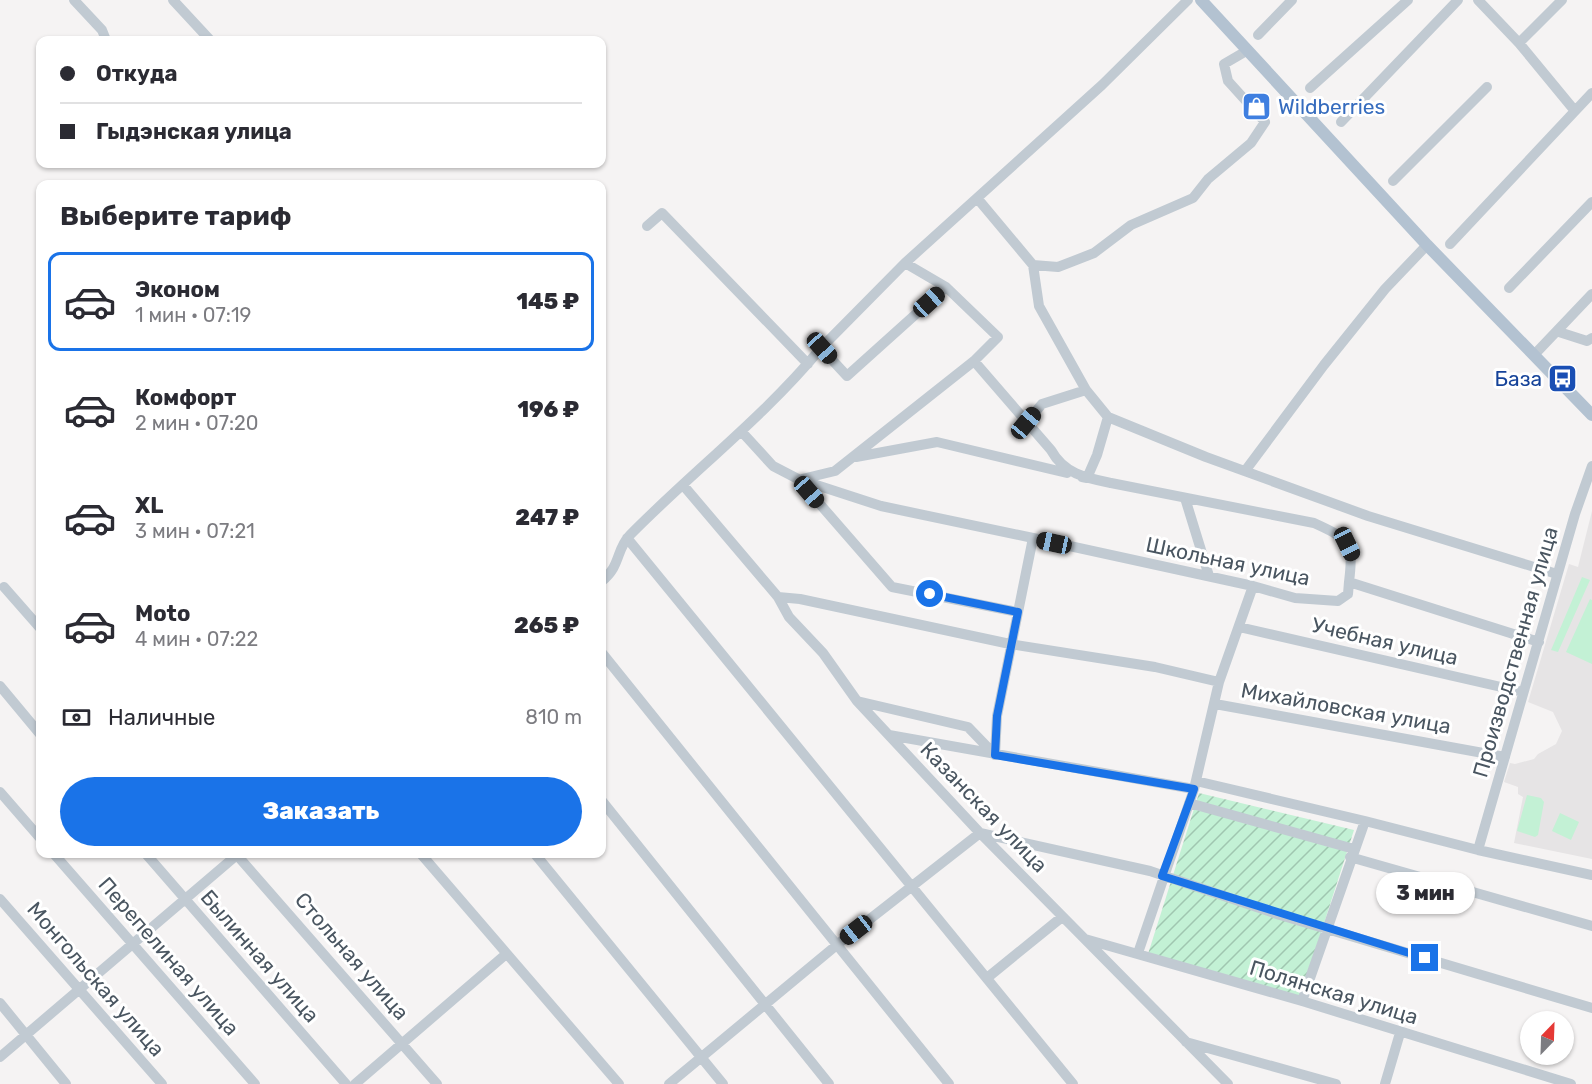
<!DOCTYPE html>
<html lang="ru">
<meta charset="utf-8">
<style>
:root{--surface:#fff;--page:#f7f7f7;--text:#2b2b33;--muted:#7c7c81;--line:#e1e1e2;--accent:#1a73e8}
body{margin:0;font-family:Rubik,sans-serif;background:var(--page);color:var(--text);height:100vh;display:flex;flex-direction:column;font-size:22px;white-space:nowrap}
*{box-sizing:border-box;margin:0}
p{font-size:20px;color:var(--muted)}
.icon{flex:none;width:33px;height:33px;fill:none;stroke:currentColor;stroke-width:2;stroke-linecap:round;stroke-linejoin:round}
.map{position:relative;flex:1;overflow:hidden}
.details{position:absolute;left:36px;top:180px;width:570px;height:678px;display:flex;flex-direction:column;background:var(--surface);border-radius:12px;box-shadow:0 2px 4px #0004}
.details>*{flex:none}
.guide{position:absolute;left:36px;top:36px;width:570px;height:132px;border-radius:12px;box-shadow:0 2px 4px #0004;display:grid;align-content:center;height:132px;padding:0 24px;background:var(--surface)}
.needle{width:39px;rotate:23deg}
.buttons{position:absolute;left:1520px;top:1011px;display:grid;gap:12px}
.buttons a{display:grid;place-items:center;width:54px;height:54px;border-radius:50%;background:var(--surface);box-shadow:0 2px 4px #0004;font-size:30px}
.end{position:absolute;width:27px;height:27px;margin:-14px;border:8px solid #1a73e8;background:#fff;box-shadow:0 0 0 3px #fff}
.from{border-radius:50%}
.bubble{position:absolute;height:42px;border-radius:21px;background:var(--surface);box-shadow:0 2px 4px #0004;font-size:20px;font-weight:800;line-height:42px;text-align:center}
.car{position:absolute;width:18px;height:36px;margin:-18px -9px;border-radius:8px;box-shadow:0 0 4px 2px #0007;background:linear-gradient(#222 24%,#8ab4d8 0 40%,#222 0 76%,#8ab4d8 0 86%,#222 0)}
.guide b{display:flex;align-items:center;gap:21px;height:57px;font-size:22px}
.guide b+b{border-top:2px solid var(--line)}
.guide i{width:15px;height:15px;background:var(--text)}
ul{padding:0;list-style:none}
li{display:flex;align-items:center;gap:18px;height:99px;margin:0 12px 9px;padding:0 12px;border:3px solid transparent;border-radius:12px}
li div{flex:1}
li b{display:block;font-size:22px}
li em{font-style:normal;font-weight:800}
li.on{border-color:var(--accent)}
li>.icon{width:54px;height:54px;stroke-width:1.5}
h2{padding:0 24px;font-size:27px;line-height:72px}
.pay{display:flex;align-items:center;gap:15px;height:66px;padding:0 24px;font-size:22px}
.pay p{margin-inline-start:auto}
.cta{display:flex;gap:12px;margin-top:auto;padding:12px 24px}
.cta a{flex:1;height:69px;border-radius:36px;background:var(--accent);color:#fff;font-size:24px;font-weight:800;line-height:69px;text-align:center}
.map>svg:first-child{display:block}
</style>
<div class="map">
<svg width="1592" height="1084" viewBox="0 0 1592 1084">
<defs>
<pattern id="garden-furrows" width="10" height="10" patternUnits="userSpaceOnUse" patternTransform="scale(1.5)"><rect width="10" height="10" fill="#c3f1d5"/><path d="M-1 1l2-2M0 10L10 0M9 11l2-2" fill="none" stroke="#a0c6b0"/></pattern>
</defs>
<rect width="100%" height="100%" fill="#f5f3f3"/>
<path fill="#e6e4e5" d="M1592,511V859L1514,843L1523,797L1518,794V787L1504,782L1510,763L1515,764L1534,759L1538,754L1556,744L1562,731L1553,712L1528,702L1569,564L1578,567Z"/>
<path fill="url(#garden-furrows)" d="M1199,793L1354,830L1300,998L1148,954Z"/>
<path fill="#c3f1d5" d="M1582,577L1590,580L1558,652L1551,650Z
M1590,599L1592,600V664L1566,652Z
M1527,795L1541,798L1544,802L1538,835L1535,837L1517,831Z
M1560,813L1579,822L1571,840L1552,831Z"/>
<g fill="none" stroke-linecap="round" stroke-linejoin="round">
<path stroke="#c1cad2" stroke-width="10" d="M74,0L102,30L106,40
M173,0L210,40
M1478,0L1519,43L1575,111
M1258,35L1292,0
M1519,43L1562,0
M1310,88L1408,0
M1341,122L1458,0
M1393,181L1487,87
M977,198L1033,265L1058,267L1094,253L1131,225L1193,198L1208,179L1251,143L1265,122L1228,81L1224,64L1248,50
M647,226L662,213L808,364
M1450,244L1592,93
M1033,265L1039,306L1086,390L1108,417L1206,457L1368,516L1557,574
M946,287L847,376L821,348L905,263L1102,85L1188,0
M1509,288L1592,202
M1559,332L1587,341L1592,338
M1534,355L1592,294
M974,361L1051,450C1064,474 1086,478 1111,483L1314,523C1349,539 1354,542 1349,582
M1026,423L1042,404L1086,390
M741,431L773,466L798,479L892,587L1018,612
M856,457L937,442L1067,473
M1245,471L1324,365L1385,289L1427,245
M1082,477L1087,478L1097,455L1108,417
M798,479L881,506L1033,538L997,716L995,755
M802,479L835,471L974,361L998,337L946,287L905,263
M683,485L778,597L789,617L823,653L857,701L980,833L1228,1084
M1185,498L1209,576
M627,538L1073,1084
M1033,538L1253,586L1295,598L1338,601L1348,594L1349,582L1539,642
M602,581C621,566 616,549 630,535C692,472 764,417 821,348
M4,587L40,628
M778,597L800,599L1010,644L1155,667L1219,682
M1239,627L1523,692
M602,653L949,1084
M0,686L40,734
M857,701L968,727L995,755
M1215,704L1505,757
M889,735L1194,789
M1196,781L1365,821
M0,792L40,838
M602,801L829,1084
M1189,803L1354,849
M1478,850L1575,514L1592,466
M54,854L255,1084
M146,854L346,1084
M236,854L437,1084
M421,854L619,1084
M535,854L723,1084
M1350,857L1592,926
M0,899L162,1084
M1085,939L1302,1001L1571,1084
M1138,953L1194,789L1219,682L1253,586
M987,978L1062,917
M1302,1001L1365,821L1478,850L1592,875
M0,1003L66,1084
M1186,1042L1336,1084
M0,1057L238,854
M355,1084L505,955
M669,1084L838,944L980,833L1150,871L1280,915L1592,1008
M1385,1084L1400,1033"/>
<path stroke="#b3c2d1" stroke-width="12" d="M1201,0L1427,245L1592,415"/>
</g>
<g fill="none" stroke-linecap="round" stroke-linejoin="round">
<path stroke="#1a73e8" stroke-width="8" d="M930,594L1018,612L997,716L995,755L1194,789L1162,876L1425,958"/>
</g>
<defs>
<symbol id="shop-square" viewBox="-11 -11 22 22"><rect x="-9" y="-9" width="18" height="18" rx="4" fill="#3f7fe0" stroke="#fff"/><path d="M-5-2.5h2.3a2.7 3.5 0 0 1 5.4 0H5L5.5 6h-11ZM-1.5-2.5h3a1.5 2.3 0 0 0-3 0Z" fill="#fff"/></symbol>
<symbol id="bus-square" viewBox="-11 -11 22 22"><rect x="-9" y="-9" width="18" height="18" rx="4" fill="#1a4fb4" stroke="#fff"/><path d="M-5-6H5V4H4V6H2V4H-2V6H-4V4H-5ZM-3.5-4V0h7V-4ZM-3.5 1.2v1.5H-2V1.2ZM2 1.2v1.5H3.5V1.2Z" fill="#fff"/></symbol>
</defs>
<g fill-rule="evenodd">
<use href="#shop-square" x="1240" y="90" width="33" height="33"/>
<use href="#bus-square" x="1546" y="362" width="33" height="33"/>
</g>
<g text-anchor="middle" dominant-baseline="central" stroke-width="6" stroke-linejoin="round" paint-order="stroke">
<g font-size="21" fill="#366cbe" stroke="#fff" text-anchor="start">
<text x="1278" y="106">Wildberries</text>
</g>
<g font-size="21" fill="#164399" stroke="#fff" text-anchor="end">
<text x="1542" y="378">База</text>
</g>
<g font-size="21" fill="#4a5661" stroke="#fff">
<text transform="translate(1228 561) rotate(12)">Школьная улица</text>
<text transform="translate(1385 641) rotate(13)">Учебная улица</text>
<text transform="translate(1515 652) rotate(-74)">Производственная улица</text>
<text transform="translate(1346 708) rotate(10)">Михайловская улица</text>
<text transform="translate(984 807) rotate(46)">Казанская улица</text>
<text transform="translate(169 956) rotate(49)">Перепелиная улица</text>
<text transform="translate(260 956) rotate(49)">Былинная улица</text>
<text transform="translate(352 956) rotate(49)">Стольная улица</text>
<text transform="translate(96 979) rotate(49)">Монгольская улица</text>
<text transform="translate(1334 992) rotate(17)">Полянская улица</text>
</g>
</g>
</svg>
<div class="buttons">
<a><svg class="needle" viewBox="-14 -14 28 28"><path d="M0-13l5 13h-10z" fill="#e53935"/><path d="M0 13l5-13h-10z" fill="#7c7c81"/></svg></a>
</div>
<i class="end from" style="left:930px;top:594px"></i>
<i class="end" style="left:1425px;top:958px"></i>
<div class="bubble" style="left:1376px;top:872px;width:99px">3 мин</div>
<i class="car" style="left:929px;top:302px;rotate:48deg"></i>
<i class="car" style="left:822px;top:348px;rotate:138deg"></i>
<i class="car" style="left:1026px;top:423px;rotate:40deg"></i>
<i class="car" style="left:809px;top:492px;rotate:139deg"></i>
<i class="car" style="left:1054px;top:543px;rotate:282deg"></i>
<i class="car" style="left:1347px;top:544px;rotate:154deg"></i>
<i class="car" style="left:856px;top:930px;rotate:232deg"></i>
<div class="guide">
<b><i class="from"></i>Откуда</b>
<b><i></i>Гыдэнская улица</b>
</div>
<section class="details">
<h2>Выберите тариф</h2>
<ul>
<li class="on"><svg class="icon" aria-label="car" viewBox="0 0 24 24"><path d="M5 17H2v-5l4-1 3-4h7l3 4 3 1v5h-3M9 17h6M6 11h13"/><circle cx="7" cy="17" r="2"/><circle cx="17" cy="17" r="2"/></svg><div><b>Эконом</b><p>1 мин · 07:19</p></div><em>145 ₽</em></li>
<li><svg class="icon" aria-label="car" viewBox="0 0 24 24"><path d="M5 17H2v-5l4-1 3-4h7l3 4 3 1v5h-3M9 17h6M6 11h13"/><circle cx="7" cy="17" r="2"/><circle cx="17" cy="17" r="2"/></svg><div><b>Комфорт</b><p>2 мин · 07:20</p></div><em>196 ₽</em></li>
<li><svg class="icon" aria-label="car" viewBox="0 0 24 24"><path d="M5 17H2v-5l4-1 3-4h7l3 4 3 1v5h-3M9 17h6M6 11h13"/><circle cx="7" cy="17" r="2"/><circle cx="17" cy="17" r="2"/></svg><div><b>XL</b><p>3 мин · 07:21</p></div><em>247 ₽</em></li>
<li><svg class="icon" aria-label="car" viewBox="0 0 24 24"><path d="M5 17H2v-5l4-1 3-4h7l3 4 3 1v5h-3M9 17h6M6 11h13"/><circle cx="7" cy="17" r="2"/><circle cx="17" cy="17" r="2"/></svg><div><b>Moto</b><p>4 мин · 07:22</p></div><em>265 ₽</em></li>
</ul>
<div class="pay"><svg class="icon" aria-label="cash" viewBox="0 0 24 24"><path d="M3 7h18v10H3z"/><circle cx="12" cy="12" r="2"/></svg>Наличные<p>810 m</p></div>
<div class="cta"><a>Заказать</a></div>
</section>
</div>
